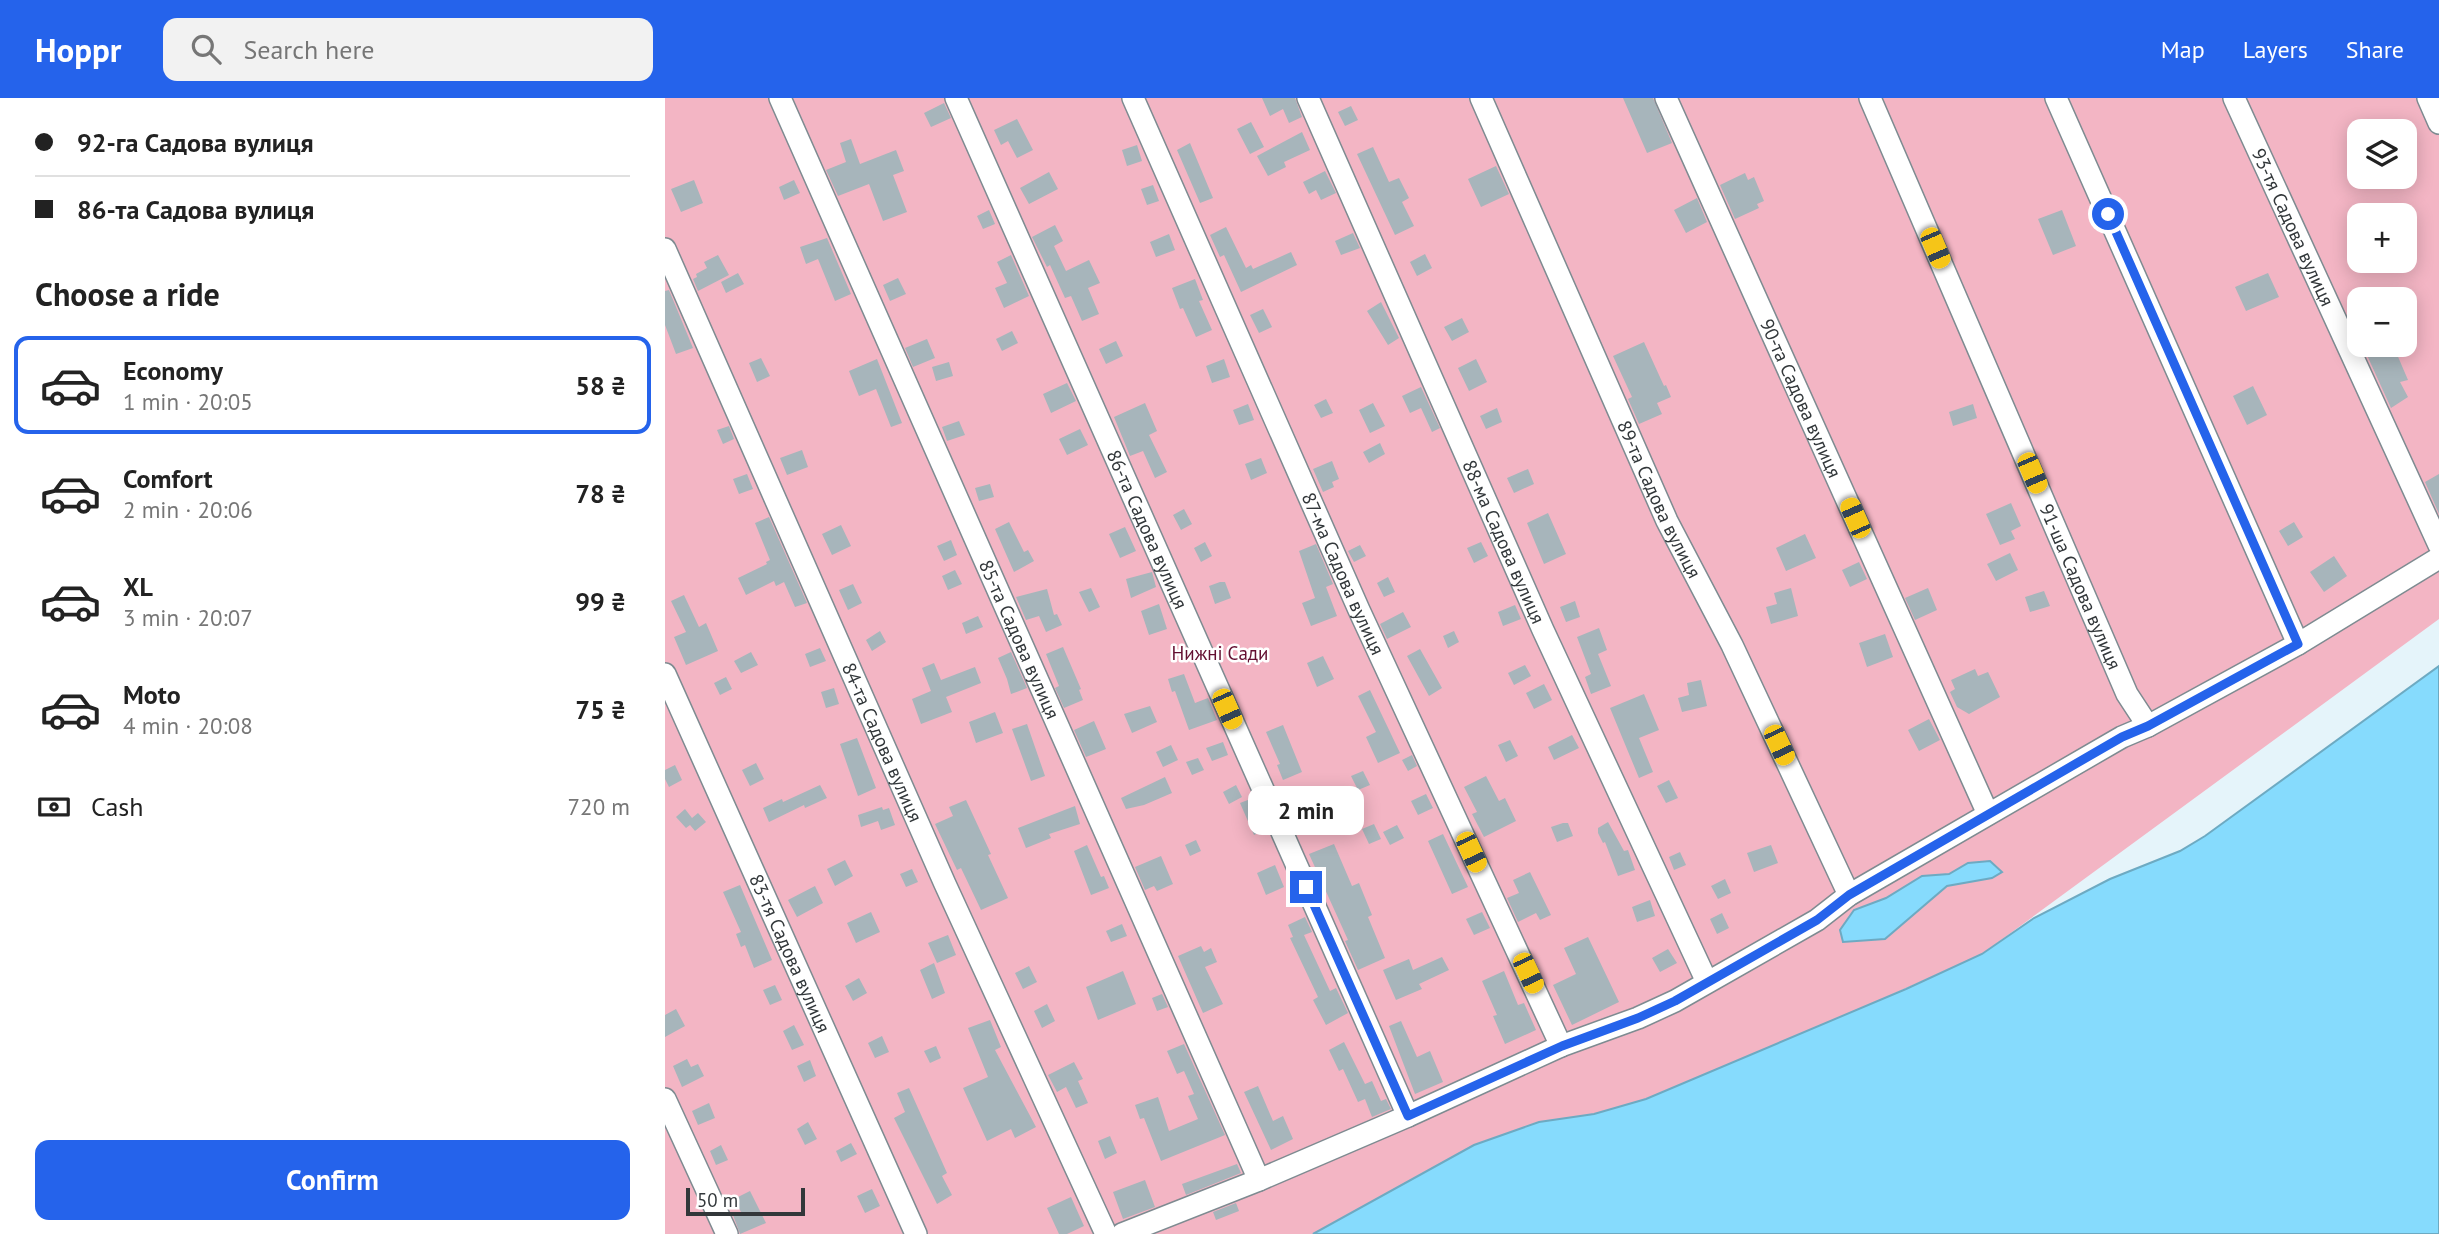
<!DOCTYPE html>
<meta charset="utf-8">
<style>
:root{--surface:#fff;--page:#f2f2f2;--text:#222;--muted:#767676;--line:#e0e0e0;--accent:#2563eb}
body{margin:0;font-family:"PT Sans",sans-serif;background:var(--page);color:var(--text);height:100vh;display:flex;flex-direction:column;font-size:26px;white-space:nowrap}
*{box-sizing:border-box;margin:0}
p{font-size:23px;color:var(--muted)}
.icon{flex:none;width:38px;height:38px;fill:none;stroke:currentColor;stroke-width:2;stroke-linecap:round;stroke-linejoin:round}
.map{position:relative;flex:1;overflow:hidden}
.side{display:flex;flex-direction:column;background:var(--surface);width:665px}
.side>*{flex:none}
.top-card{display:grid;align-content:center;height:154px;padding:0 35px;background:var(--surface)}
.controls{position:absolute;left:1682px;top:21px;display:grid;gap:14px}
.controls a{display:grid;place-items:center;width:70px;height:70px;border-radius:14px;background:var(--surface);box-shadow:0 4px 18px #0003;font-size:35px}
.scale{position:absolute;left:21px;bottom:18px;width:119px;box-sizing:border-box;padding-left:7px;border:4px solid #32373a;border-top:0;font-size:19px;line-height:24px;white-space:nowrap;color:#32373a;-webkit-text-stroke:5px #fff;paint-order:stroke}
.end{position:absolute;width:32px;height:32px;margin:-16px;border:9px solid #2563eb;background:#fff;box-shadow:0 0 0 4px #fff}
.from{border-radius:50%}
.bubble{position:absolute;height:49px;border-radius:14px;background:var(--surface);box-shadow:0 4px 18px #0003;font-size:23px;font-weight:800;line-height:49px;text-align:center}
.car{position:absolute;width:21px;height:42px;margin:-21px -10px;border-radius:9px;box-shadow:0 0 5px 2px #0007;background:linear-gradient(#f5c518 24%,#345 0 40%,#f5c518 0 76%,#345 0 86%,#f5c518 0)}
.top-card b{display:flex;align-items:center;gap:24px;height:66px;font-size:26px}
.top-card b+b{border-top:2px solid var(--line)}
.top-card i{width:18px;height:18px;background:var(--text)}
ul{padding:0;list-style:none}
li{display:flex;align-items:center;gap:21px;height:98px;margin:0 14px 10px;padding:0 21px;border:4px solid transparent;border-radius:14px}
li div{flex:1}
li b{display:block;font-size:26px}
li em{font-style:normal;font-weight:800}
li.current{border-color:var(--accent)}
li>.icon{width:63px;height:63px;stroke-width:1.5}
h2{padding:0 35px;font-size:32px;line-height:84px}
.pay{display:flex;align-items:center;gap:18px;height:77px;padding:0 35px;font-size:26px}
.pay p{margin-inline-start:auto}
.primary-button{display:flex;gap:14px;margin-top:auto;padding:14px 35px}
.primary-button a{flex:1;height:80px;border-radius:14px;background:var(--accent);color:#fff;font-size:28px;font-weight:800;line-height:80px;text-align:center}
header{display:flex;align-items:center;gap:42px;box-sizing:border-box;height:98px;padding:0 35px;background:var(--accent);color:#fff}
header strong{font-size:33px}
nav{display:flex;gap:38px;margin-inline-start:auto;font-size:24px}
.search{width:490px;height:63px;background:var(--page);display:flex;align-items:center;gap:18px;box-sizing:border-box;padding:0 24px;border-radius:14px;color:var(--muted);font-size:26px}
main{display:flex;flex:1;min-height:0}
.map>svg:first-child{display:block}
</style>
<header>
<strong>Hoppr</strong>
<div class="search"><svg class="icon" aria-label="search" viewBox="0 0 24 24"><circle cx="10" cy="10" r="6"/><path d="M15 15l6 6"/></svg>Search here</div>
<nav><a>Map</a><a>Layers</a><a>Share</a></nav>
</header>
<main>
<section class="side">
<div class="top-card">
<b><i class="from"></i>92-га Садова вулиця</b>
<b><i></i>86-та Садова вулиця</b>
</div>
<h2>Choose a ride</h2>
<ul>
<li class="current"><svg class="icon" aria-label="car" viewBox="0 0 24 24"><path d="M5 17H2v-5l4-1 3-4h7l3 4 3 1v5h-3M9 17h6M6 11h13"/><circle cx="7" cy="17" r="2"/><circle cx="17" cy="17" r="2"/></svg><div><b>Economy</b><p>1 min · 20:05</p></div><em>58 ₴</em></li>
<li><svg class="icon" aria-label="car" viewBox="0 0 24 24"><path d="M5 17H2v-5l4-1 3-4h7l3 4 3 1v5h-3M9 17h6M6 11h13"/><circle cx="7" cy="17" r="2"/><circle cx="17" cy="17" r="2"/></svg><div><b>Comfort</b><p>2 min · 20:06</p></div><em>78 ₴</em></li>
<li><svg class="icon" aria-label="car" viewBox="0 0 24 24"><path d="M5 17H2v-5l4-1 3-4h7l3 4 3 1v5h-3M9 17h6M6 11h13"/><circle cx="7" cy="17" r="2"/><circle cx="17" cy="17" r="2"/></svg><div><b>XL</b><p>3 min · 20:07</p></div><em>99 ₴</em></li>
<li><svg class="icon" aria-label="car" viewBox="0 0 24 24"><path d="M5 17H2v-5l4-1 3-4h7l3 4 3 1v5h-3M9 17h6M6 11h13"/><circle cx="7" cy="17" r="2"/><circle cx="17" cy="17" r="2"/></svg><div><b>Moto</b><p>4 min · 20:08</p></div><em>75 ₴</em></li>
</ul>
<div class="pay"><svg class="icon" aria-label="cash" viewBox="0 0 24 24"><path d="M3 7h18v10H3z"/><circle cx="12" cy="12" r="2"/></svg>Cash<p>720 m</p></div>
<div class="primary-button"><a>Confirm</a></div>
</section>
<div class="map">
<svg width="1774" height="1136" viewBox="0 0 1774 1136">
<rect width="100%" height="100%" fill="#e5f4fa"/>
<path fill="#f3b5c4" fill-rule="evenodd" d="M0,0H1774V521L1317,856L1130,940L981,1001L929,1016L874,1024L810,1047L648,1136H0ZM1694,33H1740V79H1694ZM1694,117H1740V163H1694ZM1694,201H1740V247H1694Z"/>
<path fill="#86dbfd" stroke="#6daac2" stroke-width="2" d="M1774,568V1136H648L809,1047L874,1024L929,1016L981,1001L1241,891L1317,856L1369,820L1445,781L1515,753L1540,738Z
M1325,763L1337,774L1327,780L1282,788L1220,841L1178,844L1175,832L1189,812L1221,800L1257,778L1284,776L1303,765Z"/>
<path fill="#a7b5bb" d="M597,0H630L637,19L624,25L618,11L605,18Z
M958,0H988L1007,45L982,55Z
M279,5L286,20L266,29L259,15Z
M686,8L693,22L680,28L673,14Z
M352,21L368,52L352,60L343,43L336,47L329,32Z
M586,24L599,49L585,56L572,31Z
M637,34L645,52L619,64L621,69L603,78L592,58Z
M186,41L195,66L231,52L239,73L228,77L242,114L218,123L204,86L173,98L161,72L181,64L175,45Z
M525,45L548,100L535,105L512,52Z
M472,47L477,63L462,68L457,52Z
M708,49L724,84L734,80L744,100L737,104L749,128L730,137L692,56Z
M831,68L844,96L816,109L803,81Z
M660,73L671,95L656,102L651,92L644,96L638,84Z
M384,74L393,91L364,106L355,90Z
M1080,75L1083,82L1089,79L1099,103L1092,106L1094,110L1070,121L1055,87Z
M29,82L38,105L16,114L6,91Z
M129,82L135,95L119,102L114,89Z
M488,87L494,103L482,107L476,91Z
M1032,100L1042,124L1021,135L1009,112Z
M324,112L330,126L318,131L312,118Z
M1397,112L1411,148L1388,157L1373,121Z
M390,127L398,143L389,148L401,173L424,162L435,185L423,190L434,216L417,223L406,198L400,200L385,167L382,169L367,139Z
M561,129L581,170L586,167L588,171L626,154L632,167L576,194L559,157L555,159L545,137Z
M688,135L695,150L676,157L670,143Z
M504,136L510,152L491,159L485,144Z
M162,140L186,196L170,203L153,161L141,166L135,149Z
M760,156L767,170L752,178L745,164Z
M53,157L64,177L33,193L28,181L32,179L31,176L42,170L39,164Z
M346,157L364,198L339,210L330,190L342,185L332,164Z
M73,175L79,186L61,195L56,184Z
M1603,175L1614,199L1581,213L1570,189Z
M233,180L241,196L225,203L218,187Z
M530,181L538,202L534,203L547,232L531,239L518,210L515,211L507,190Z
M4,192L28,250L11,256L0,227V193Z
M716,204L734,240L723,247L702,213Z
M598,211L607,229L594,235L585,217Z
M797,220L804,234L787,243L779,229Z
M347,233L353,245L337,253L331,241Z
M262,241L270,260L248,269L240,250Z
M451,243L458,258L441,266L434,251Z
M979,244L999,288L1001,287L1006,299L992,305L997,316L974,326L963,301L967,299L948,258Z
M1718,247H1728L1743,282L1735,284L1743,299L1726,310L1701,255Z
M96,260L105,278L92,284L84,265Z
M212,261L237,325L226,329L211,291L194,298L184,273Z
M559,261L565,279L547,285L541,268Z
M811,261L822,284L804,293L793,270Z
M284,264L288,278L271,283L267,269Z
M402,285L411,303L386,315L378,296Z
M1588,288L1602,317L1582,327L1568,298Z
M756,289L775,330L767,334L756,310L745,315L737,298Z
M661,301L668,315L656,320L649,307Z
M480,305L492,333L484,337L502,374L490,380L478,353L465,358L449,319Z
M708,305L720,328L705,335L694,312Z
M583,306L589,322L574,327L568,312Z
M1308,306L1312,320L1288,328L1284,314Z
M832,310L837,324L821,331L815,318Z
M294,323L300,337L282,343L277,329Z
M64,328L69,341L58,346L52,332Z
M415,331L423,347L402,357L394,341Z
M715,345L720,356L704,365L698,354Z
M137,352L143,369L122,377L115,360Z
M596,360L602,375L586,382L580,366Z
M667,363L674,381L667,384L669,389L658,394L648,371Z
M863,371L869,386L849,395L842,380Z
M82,376L88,391L74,396L68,381Z
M1774,376V416L1760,384Z
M325,386L329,399L314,403L310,390Z
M1346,405L1356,428L1346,433L1350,441L1335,447L1321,416Z
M519,411L527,426L516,432L508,417Z
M883,415L901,456L879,466L862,425Z
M104,419L142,505L130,509L119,484L111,488L109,483L81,497L73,480L102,466L101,464L105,462L90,425Z
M344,424L359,454L363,452L369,463L349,474L330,431Z
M1629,424L1638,439L1623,448L1614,433Z
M176,427L186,448L167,457L157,436Z
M460,429L471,453L455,460L444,436Z
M1140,436L1151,460L1121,473L1111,450Z
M286,442L292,457L279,463L272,448Z
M540,444L547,458L536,464L529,450Z
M816,444L823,458L809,465L802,450Z
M651,446L668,486L661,489L672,518L646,528L637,505L650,500L634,453Z
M695,447L701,458L689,464L683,453Z
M1345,455L1353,472L1331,483L1322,466Z
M1669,458L1682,478L1659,494L1645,474Z
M1194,464L1202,481L1185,489L1177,472Z
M290,472L297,486L283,492L277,478Z
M487,474L491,489L466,500L461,481Z
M723,479L730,494L719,499L712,485Z
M555,484H560L566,500L550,506L544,488Z
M188,486L197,505L183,512L174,492Z
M426,490L435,509L424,514L414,494Z
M1126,490L1133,518L1106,526L1101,509L1112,506L1109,495Z
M1263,490L1272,512L1250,522L1240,500Z
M382,491L389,517L392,516L397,527L381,534L374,518L361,522L351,499Z
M1379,493L1385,508L1365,514L1360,499Z
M19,497L34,529L41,525L53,553L21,567L9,539L21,534L6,503Z
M910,503L915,519L901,524L895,509Z
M494,506L502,531L484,537L476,513Z
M850,507L856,521L838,528L833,514Z
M738,514L746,529L722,541L715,526Z
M313,518L318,529L301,536L297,525Z
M934,530L942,552L933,556L946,588L926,596L920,579L926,576L912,539Z
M215,533L221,544L207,553L201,542Z
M789,533L794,544L783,550L778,538Z
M1220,536L1228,559L1202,569L1194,545Z
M398,549L416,591L414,592L418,602L399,610L390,590L394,588L381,556Z
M155,550L161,563L145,569L140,556Z
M755,551L777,590L764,598L742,558Z
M86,554L93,567L76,575L69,563Z
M346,554L362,590L346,596L342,581L333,560Z
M658,558L669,581L652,589L642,565Z
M269,565L276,582L310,569L316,585L281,599L287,614L256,626L247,601L266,593L257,570Z
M860,567L866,578L849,587L843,575Z
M1310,571L1313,578L1323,574L1335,599L1304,616L1292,609L1285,594L1290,591L1286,582Z
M519,576L530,605L543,600L552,622L524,632L510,593L507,594L503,581Z
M61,579L67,591L55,597L49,585Z
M1036,582L1042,608L1017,614L1013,600L1024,597L1022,585Z
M879,586L887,602L869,611L861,595Z
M169,590L174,606L161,610L156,594Z
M705,592L735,655L713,665L701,639L711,634L693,598Z
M979,596L994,632L974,640L988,674L974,680L945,610Z
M485,608L492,624L467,635L459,616Z
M330,614L338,635L311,645L304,624Z
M1264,621L1275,642L1254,653L1243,632Z
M429,623L441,651L421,659L409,632Z
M362,626L380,678L366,683L347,631Z
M618,627L637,674L618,682L612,667L615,666L601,634Z
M907,637L914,650L889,662L883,649Z
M192,640L211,690L193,698L175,646Z
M845,642L853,658L841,664L833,647Z
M558,644L563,657L547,663L541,650Z
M506,647L513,662L498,669L491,654Z
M747,657L752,668L743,673L737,662Z
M533,660L539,672L527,677L521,664Z
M91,665L99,681L85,688L77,672Z
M10,667L17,682L4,689L0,681V672Z
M698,673L705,687L693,692L686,678Z
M821,678L834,703L840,700L851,723L819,739L807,716L812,714L799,689Z
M500,679L507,695L479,707L461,711L456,700Z
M1004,682L1013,700L1001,705L992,688Z
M155,687L162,700L140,710L139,707L104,724L98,710L117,701L118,704Z
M571,687L577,699L564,706L558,694Z
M761,696L768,710L753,717L746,703Z
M588,700L601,731L589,737L575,705Z
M301,702L326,756L323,757L343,800L316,812L296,770L292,772L270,726L288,718L284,709Z
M646,702L653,717L637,724L630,709Z
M410,708L415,726L384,736L386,740L361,750L353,730Z
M217,709L218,712L224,710L230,727L216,732L213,723L196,729L193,717Z
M20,711L27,720L33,715L41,724L30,733L25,727L21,730L11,719Z
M943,724L959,753L963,752L970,772L953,778L940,744L938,745L933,735V730Z
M898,725H903L908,738L892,744L886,729Z
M709,726L716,741L704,746L697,731Z
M732,727L739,740L725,747L718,734Z
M778,736L803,789L787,796L763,743Z
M531,742L536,753L525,758L520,747Z
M669,746L687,788L694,785L707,817L703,819L720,860L693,872L680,843L683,842L644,756Z
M422,747L436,779L439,778L444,790L426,797L409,753Z
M1106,747L1113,765L1089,774L1082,755Z
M1015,754L1021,767L1009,772L1004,759Z
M496,758L508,786L492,793L489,788L480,792L470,769Z
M180,762L188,778L170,788L162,771Z
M610,767L619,789L601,797L592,775Z
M247,771L253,784L241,789L235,776Z
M865,774L886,817L875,822L871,815L853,824L842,800L854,795L848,782Z
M1060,781L1066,795L1053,801L1046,788Z
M75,787L107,862L89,870L80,847L76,849L71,836L76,834L58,794Z
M150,788L158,805L132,819L123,802Z
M985,802L990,818L972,824L967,809Z
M206,814L215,834L191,845L182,825Z
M817,814L825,830L809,837L801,821Z
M1057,815L1064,830L1052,836L1045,821Z
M640,819L647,834L639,837L665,893L671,890L683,915L661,927L648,902L653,899L625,840L628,839L623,827Z
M457,826L462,838L446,844L441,833Z
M283,837L291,857L272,865L263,845Z
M923,839L954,904L907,927L888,887L911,876L899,850Z
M536,848L539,854L546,850L552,864L540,869L558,906L538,915L513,858Z
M1003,851L1012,865L995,874L987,860Z
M777,859L784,872L754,886L757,891L731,902L718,872L744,861L748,872Z
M269,865L280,895L267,901L255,872Z
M364,868L372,884L358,891L350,875Z
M458,873L471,906L433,922L421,889Z
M839,873L853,907L859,905L871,932L840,946L828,918L832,917L817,883Z
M194,880L202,895L188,903L180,888Z
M110,887L117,902L105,907L98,892Z
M497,896L503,909L492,913L487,900Z
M382,906L390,923L377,930L369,913Z
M11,911L20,928L0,939V917Z
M325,922L336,949L330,952L371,1029L350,1040L346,1031L322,1043L298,990L323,979L303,930Z
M736,923L752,959L765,953L778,984L750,996L724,928Z
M129,927L139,947L127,952L118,933Z
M217,938L224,954L210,960L203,945Z
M679,944L700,986L707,983L716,1003L721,1001L726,1011L707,1019L700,1001L693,1004L678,971L674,973L664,952Z
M519,946L560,1037L496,1063L479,1020L475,1021L470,1007L493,999L504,1033L533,1021L523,998L529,996L519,973L512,976L502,953Z
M271,948L276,960L265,965L259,953Z
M22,961L26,969L33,966L39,978L17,989L8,968Z
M145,962L151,978L139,984L132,968Z
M409,964L418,981L413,983L423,1005L411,1010L401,989L392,994L383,977Z
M593,988L608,1023L618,1018L628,1041L606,1052L579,994Z
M244,990L282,1075L277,1078L287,1097L272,1106L229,1020L240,1014L232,995Z
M44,1005L50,1020L33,1027L27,1013Z
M143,1024L152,1041L140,1047L132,1031Z
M445,1038L452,1055L440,1061L433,1043Z
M186,1045L192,1056L176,1064L171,1053Z
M56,1047L63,1062L51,1067L45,1053Z
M572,1066L576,1075L521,1097L517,1086Z
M480,1082L490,1109L458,1121L448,1094Z
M207,1091L215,1108L200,1115L192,1098Z
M85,1093L101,1125L75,1136L68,1117L76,1114L69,1101Z
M406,1099L419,1128L402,1136H394L382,1110Z
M571,1105L574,1113L551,1122L548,1114Z"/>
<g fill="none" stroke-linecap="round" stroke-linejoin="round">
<defs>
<g id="minor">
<path id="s1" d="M115,0L594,1082"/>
<path id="s2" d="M291,0L743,1018"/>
<path id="s3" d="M468,0L694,512L896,948"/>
<path id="s4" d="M643,0L878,532L1042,884"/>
<path id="s5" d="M816,0L1002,423L1067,547L1184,797"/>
<path id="s6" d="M1001,0L1323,716"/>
<path id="s7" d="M1205,0L1462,596L1483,628"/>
<path d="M1391,0L1633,546"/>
<path id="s8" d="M1569,0L1774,447"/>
<path d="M1763,0L1774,25"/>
<path id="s9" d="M0,151L280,786L441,1136"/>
<path id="s10" d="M0,576L251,1136"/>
<path d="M0,1001L62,1136"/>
<path d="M457,1136L594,1082L743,1018L896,948L973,920L1010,903L1152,822L1184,797L1457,639L1483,628L1633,546L1774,460"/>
</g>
</defs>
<use href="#minor" stroke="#7e8b91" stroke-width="24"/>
<use href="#minor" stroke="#fff" stroke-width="21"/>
</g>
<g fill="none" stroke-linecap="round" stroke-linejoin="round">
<path stroke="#2563eb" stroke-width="9" d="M641,789L743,1018L897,948L973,920L1010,903L1152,822L1184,797L1457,639L1483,628L1633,546L1443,116"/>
</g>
<g text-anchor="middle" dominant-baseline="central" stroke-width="5" stroke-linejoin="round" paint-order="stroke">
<g font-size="19" fill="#32373a" stroke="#fff">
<text stroke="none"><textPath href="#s8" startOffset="142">93-тя Садова вулиця</textPath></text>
<text stroke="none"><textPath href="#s6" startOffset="329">90-та Садова вулиця</textPath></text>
<text stroke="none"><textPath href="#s5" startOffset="439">89-та Садова вулиця</textPath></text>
<text stroke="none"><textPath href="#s2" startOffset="472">86-та Садова вулиця</textPath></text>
<text stroke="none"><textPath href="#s4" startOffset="485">88-ма Садова вулиця</textPath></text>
<text stroke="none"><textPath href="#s3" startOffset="520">87-ма Садова вулиця</textPath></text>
<text stroke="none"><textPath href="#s7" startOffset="532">91-ша Садова вулиця</textPath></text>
<text stroke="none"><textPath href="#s1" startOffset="592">85-та Садова вулиця</textPath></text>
<text stroke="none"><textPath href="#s9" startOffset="539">84-та Садова вулиця</textPath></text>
<text stroke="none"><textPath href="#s10" startOffset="306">83-тя Садова вулиця</textPath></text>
</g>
<g font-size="19" fill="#630f31" stroke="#fff">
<text x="555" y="555">Нижні Сади</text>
</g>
</g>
</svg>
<div class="controls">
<a><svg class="icon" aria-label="layers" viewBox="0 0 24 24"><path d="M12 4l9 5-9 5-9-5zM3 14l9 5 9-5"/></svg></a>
<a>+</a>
<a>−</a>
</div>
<div class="scale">50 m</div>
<i class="end from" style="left:1443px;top:116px"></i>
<i class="end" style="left:641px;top:789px"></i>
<div class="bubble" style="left:583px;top:688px;width:116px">2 min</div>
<i class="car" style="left:1270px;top:150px;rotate:157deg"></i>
<i class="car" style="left:1367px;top:375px;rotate:157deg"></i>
<i class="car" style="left:1190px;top:420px;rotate:336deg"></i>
<i class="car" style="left:562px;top:611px;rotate:156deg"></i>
<i class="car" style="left:1114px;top:647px;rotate:155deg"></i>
<i class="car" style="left:806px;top:754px;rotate:155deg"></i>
<i class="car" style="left:863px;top:875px;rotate:155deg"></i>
</div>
</main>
